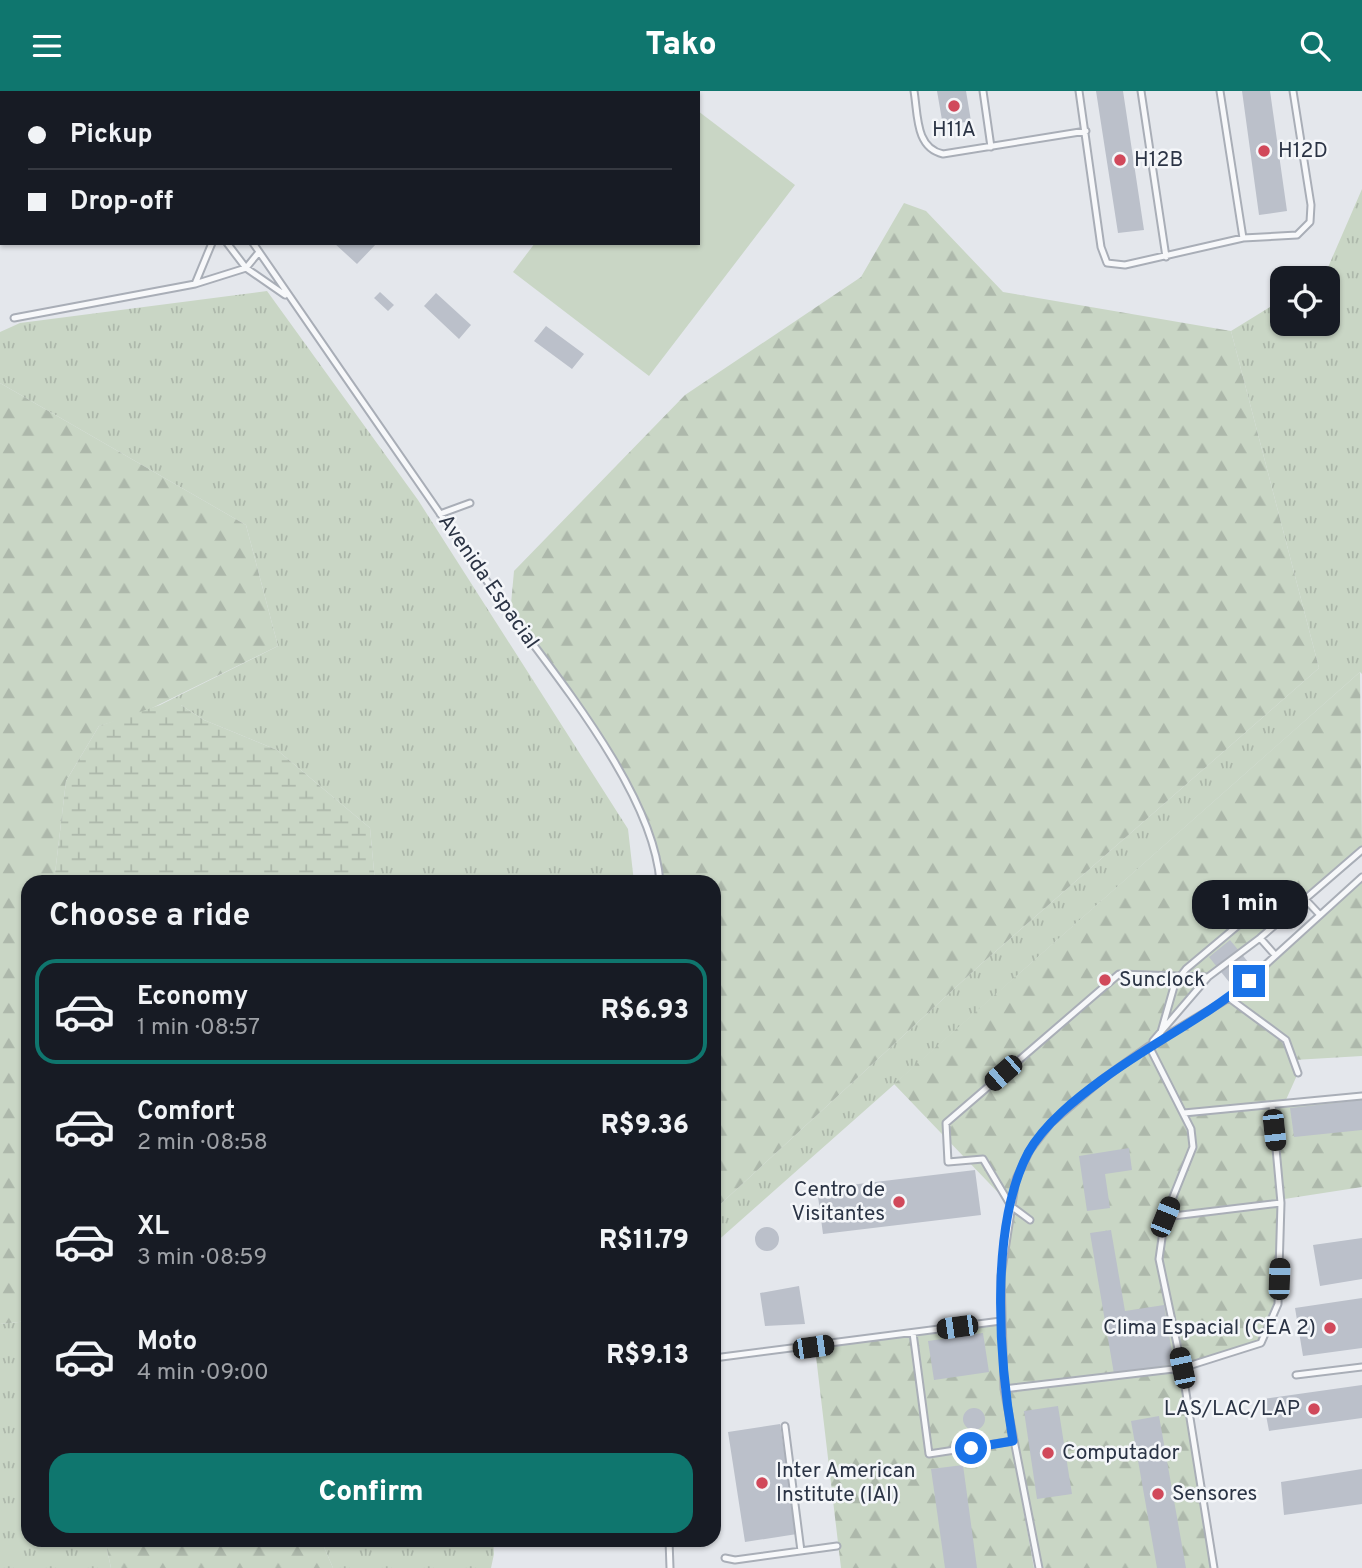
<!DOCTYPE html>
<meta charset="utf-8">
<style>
:root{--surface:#171b24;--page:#242831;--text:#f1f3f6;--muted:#9ea1a6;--line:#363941;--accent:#0f766e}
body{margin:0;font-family:Overpass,sans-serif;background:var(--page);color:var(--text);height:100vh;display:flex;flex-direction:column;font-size:26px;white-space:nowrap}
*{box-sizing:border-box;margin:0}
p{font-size:23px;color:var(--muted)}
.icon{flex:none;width:38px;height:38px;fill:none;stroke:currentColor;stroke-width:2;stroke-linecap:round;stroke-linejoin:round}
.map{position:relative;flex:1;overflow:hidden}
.panel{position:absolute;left:21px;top:784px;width:700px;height:672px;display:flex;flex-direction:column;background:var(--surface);border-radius:21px;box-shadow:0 2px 5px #0004}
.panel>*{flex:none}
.top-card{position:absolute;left:0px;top:0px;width:700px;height:154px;box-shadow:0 2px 5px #0004;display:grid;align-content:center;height:154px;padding:0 28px;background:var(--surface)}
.controls{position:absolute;left:1270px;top:175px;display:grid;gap:14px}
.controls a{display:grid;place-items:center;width:70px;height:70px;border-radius:14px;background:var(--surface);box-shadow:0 2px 5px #0004;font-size:35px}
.end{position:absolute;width:32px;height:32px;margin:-16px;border:9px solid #1a73e8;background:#fff;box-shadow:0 0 0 4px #fff}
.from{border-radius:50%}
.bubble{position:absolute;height:49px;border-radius:21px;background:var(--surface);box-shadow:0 2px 5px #0004;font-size:23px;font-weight:800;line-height:49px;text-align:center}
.car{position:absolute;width:21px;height:42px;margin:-21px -10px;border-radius:9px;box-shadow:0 0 5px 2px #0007;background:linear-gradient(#222 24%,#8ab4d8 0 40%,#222 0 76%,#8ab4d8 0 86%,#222 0)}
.top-card b{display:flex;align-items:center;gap:24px;height:66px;font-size:26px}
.top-card b+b{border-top:2px solid var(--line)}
.top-card i{width:18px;height:18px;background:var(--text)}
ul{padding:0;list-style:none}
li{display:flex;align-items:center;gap:21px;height:105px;margin:0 14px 10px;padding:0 14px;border:4px solid transparent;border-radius:21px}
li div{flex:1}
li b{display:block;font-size:26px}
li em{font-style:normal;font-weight:800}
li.selected{border-color:var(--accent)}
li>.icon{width:63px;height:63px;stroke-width:1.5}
h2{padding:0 28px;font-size:32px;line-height:84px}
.primary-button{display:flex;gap:14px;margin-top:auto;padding:14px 28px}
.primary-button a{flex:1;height:80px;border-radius:21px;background:var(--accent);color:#fff;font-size:28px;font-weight:800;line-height:80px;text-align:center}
header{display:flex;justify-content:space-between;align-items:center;height:91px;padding:0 28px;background:var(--accent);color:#fff;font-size:32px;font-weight:800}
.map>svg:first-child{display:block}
</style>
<header><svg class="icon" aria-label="menu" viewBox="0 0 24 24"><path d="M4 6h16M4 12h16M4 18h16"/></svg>Tako<svg class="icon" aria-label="search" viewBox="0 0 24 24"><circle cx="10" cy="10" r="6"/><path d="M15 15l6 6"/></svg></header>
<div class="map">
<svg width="1362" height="1477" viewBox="0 0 1362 1477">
<defs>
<pattern id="grass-tufts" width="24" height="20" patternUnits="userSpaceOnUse" patternTransform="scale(1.75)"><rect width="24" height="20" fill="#c9d6c5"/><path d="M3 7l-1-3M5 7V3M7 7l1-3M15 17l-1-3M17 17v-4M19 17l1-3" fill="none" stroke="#adb8ab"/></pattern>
<pattern id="forest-firs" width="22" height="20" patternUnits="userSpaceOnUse" patternTransform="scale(1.75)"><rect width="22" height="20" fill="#c9d6c5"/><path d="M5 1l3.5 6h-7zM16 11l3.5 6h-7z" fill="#adb8ab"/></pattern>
<pattern id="wetland-marsh" width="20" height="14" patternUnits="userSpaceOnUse" patternTransform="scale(1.75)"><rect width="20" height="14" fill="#c9d6c5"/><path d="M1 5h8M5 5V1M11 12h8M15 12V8" fill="none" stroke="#adb8ab"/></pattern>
</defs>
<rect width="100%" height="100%" fill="#e4e7ec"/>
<path fill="url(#grass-tufts)" d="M1362,98V583L1360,581L714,1153V1119L980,874L1319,577L1231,240L1283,208V233H1328V187H1316L1326,181Z
M267,200L418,409L628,738L634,791H375L370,737L277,659L204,629L181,614H160L278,555L246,434L0,292V241L20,232Z
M28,1230V1449H105L111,1477H0V1233Z
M321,1449H493L494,1463L491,1477H333Z"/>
<path fill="url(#forest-firs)" d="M904,112L926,120L1003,201L1231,240L1319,577L980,874L714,1119V791H660C653,704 562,593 510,524L514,480L685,304L861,186Z
M0,292L246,434L278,555L142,622L99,635L66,690L54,791H28V1230L0,1233Z
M1360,581L1362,757L1208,886L1151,953L1229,907L1362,788V965L1294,969L1298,982L1285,1011L1362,1004V1096L1193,1122L1281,1112L1278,1213L1261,1252L1182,1277L1049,1294L1180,1280L1212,1477H1037L1004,1298L1001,1185L1011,1115L894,993Z
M999,1232L1002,1299L1034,1477H841L815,1257Z
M105,1449H321L333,1477H111Z"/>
<path fill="url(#wetland-marsh)" d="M160,614H181L204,629L277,659L370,737L375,791H54L66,690L99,635Z"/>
<path fill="#c9d6c5" d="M698,20L795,94L649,285L513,181L535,152H698Z"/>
<path fill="#bbc0ca" d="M937,0H966L971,30L943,35Z
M1096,0H1123L1144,139L1118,142Z
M1242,0H1270L1287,120L1259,124Z
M334,152H377L357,173Z
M380,201L394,214L388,220L374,207Z
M436,202L471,234L459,248L424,215Z
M546,235L584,263L572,278L534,250Z
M1230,849L1263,889L1242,907L1209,866Z
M1362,1009V1039L1294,1046L1290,1017Z
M1129,1057L1132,1079L1105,1083L1110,1117L1087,1120L1079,1065Z
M975,1079L981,1124L823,1143L817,1098Z
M755 1148a12 12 0 1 1 24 0a12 12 0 1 1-24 0Z
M1111,1139L1125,1220L1164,1214L1174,1273L1114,1283L1090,1142Z
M1362,1147V1188L1320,1195L1313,1154Z
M799,1195L805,1233L765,1235L760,1202Z
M1362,1207V1257L1303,1265L1295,1217Z
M983,1242L989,1281L934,1289L928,1250Z
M1362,1294V1327L1269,1340L1263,1308Z
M1058,1315L1072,1403L1037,1408L1024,1320Z
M963 1328a11 11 0 1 1 22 0a11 11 0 1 1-22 0Z
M1159,1325L1186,1477H1157L1131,1330Z
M780,1333L797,1443L745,1451L728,1341Z
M963,1374L977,1477H945L931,1378Z
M1362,1378V1413L1284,1424L1281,1391Z"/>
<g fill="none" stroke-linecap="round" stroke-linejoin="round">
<defs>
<path id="lane" d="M123,0L124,2
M151,0L152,2
M914,0C918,23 915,57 943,63L1086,40
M983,0L991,56
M1079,0L1101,156L1107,172L1125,174L1243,147L1297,144L1310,131L1311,114L1293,0
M1141,0L1166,166
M1220,0L1243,147
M0,125L2,124
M227,152L246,177L285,204
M253,152C332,267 411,381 491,496C545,573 653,696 660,791
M195,193L212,152
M14,227L195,193L246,177L259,161
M440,423L470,412
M1305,808L1320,824
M1260,847L1275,864
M1229,907L1286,949L1298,982
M1161,941L1175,892L1186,878L1248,826L1262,819L1290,822
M1153,950L1208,886L1260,847L1362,759
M1149,955L1191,1038L1193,1056L1165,1126L1159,1168L1182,1277L1214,1477
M1184,1022L1362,1005
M1165,1126L1281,1112
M1030,1129L1011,1115L983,1068L948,1071L946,1032L1119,883L1208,886
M913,1242L929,1363L1013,1350
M714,1267L1001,1230
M1296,1284L1362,1276
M1004,1298L1182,1277L1261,1252L1278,1213L1281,1112L1272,1014
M785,1335L801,1460
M669,1449L670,1477
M725,1467L735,1469L837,1455
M1039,1477L1004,1298L1001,1185L1016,1088L1030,1059L1051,1032L1100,990L1149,955L1229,907L1362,786"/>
</defs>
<use href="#lane" stroke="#a9aeb7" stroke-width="9"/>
<use href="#lane" stroke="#f7f8fa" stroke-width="5"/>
</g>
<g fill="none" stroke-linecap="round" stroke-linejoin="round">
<path stroke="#1a73e8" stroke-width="9" d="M971,1357L1013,1350C999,1269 989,1137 1028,1062C1044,1033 1077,1007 1103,988C1150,953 1204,927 1249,890"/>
</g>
<g fill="#d1495b" stroke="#f4f6f9" stroke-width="2.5">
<circle cx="954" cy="15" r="7"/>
<circle cx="1264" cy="60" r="7"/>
<circle cx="1120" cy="69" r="7"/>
<circle cx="1105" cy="889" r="7"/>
<circle cx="899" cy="1111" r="7"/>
<circle cx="1330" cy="1237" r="7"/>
<circle cx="1314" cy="1318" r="7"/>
<circle cx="1048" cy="1362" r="7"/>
<circle cx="762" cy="1392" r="7"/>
<circle cx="1158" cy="1403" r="7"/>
</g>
<g text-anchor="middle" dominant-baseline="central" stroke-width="5" stroke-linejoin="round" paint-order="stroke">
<g font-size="21" fill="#2b3445" stroke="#f4f6f9" text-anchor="start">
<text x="954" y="39" text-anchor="middle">H11A</text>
<text x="1278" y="60">H12D</text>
<text x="1134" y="69">H12B</text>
<text x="1119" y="889">Sunclock</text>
<text x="885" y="1099" text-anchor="end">Centro de<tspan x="885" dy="24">Visitantes</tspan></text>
<text x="1316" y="1237" text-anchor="end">Clima Espacial (CEA 2)</text>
<text x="1300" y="1318" text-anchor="end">LAS/LAC/LAP</text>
<text x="1062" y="1362">Computador</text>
<text x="776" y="1380">Inter American<tspan x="776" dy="24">Institute (IAI)</tspan></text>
<text x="1172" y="1403">Sensores</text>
</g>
<g font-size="21" fill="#2b3445" stroke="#f4f6f9">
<text transform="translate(488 491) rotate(55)">Avenida Espacial</text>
</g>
</g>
</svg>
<div class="controls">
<a><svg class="icon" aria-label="locate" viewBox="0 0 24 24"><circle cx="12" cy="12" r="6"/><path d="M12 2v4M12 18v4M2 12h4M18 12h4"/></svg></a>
</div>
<i class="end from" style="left:971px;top:1357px"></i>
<i class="end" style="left:1249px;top:890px"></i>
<div class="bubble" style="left:1192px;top:789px;width:116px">1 min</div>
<i class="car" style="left:1003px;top:982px;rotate:229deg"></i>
<i class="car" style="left:1274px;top:1039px;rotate:174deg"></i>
<i class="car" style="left:1165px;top:1126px;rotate:22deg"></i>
<i class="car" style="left:1279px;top:1188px;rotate:2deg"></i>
<i class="car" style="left:957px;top:1236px;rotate:262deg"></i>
<i class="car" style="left:813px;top:1256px;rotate:82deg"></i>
<i class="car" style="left:1182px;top:1277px;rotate:348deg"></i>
<div class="top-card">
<b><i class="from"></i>Pickup</b>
<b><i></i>Drop-off</b>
</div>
<section class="panel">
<h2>Choose a ride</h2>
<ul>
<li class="selected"><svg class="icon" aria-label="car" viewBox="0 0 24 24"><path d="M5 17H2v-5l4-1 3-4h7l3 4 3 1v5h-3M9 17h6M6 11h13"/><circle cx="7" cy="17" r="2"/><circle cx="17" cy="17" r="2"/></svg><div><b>Economy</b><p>1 min · 08:57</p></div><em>R$6.93</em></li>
<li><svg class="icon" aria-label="car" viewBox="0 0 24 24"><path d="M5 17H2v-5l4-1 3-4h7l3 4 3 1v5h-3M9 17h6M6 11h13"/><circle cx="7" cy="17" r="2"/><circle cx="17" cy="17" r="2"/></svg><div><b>Comfort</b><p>2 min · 08:58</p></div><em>R$9.36</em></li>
<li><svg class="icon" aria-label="car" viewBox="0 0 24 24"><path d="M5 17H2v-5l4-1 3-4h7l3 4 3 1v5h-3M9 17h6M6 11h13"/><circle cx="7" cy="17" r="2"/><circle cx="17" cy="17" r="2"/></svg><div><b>XL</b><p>3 min · 08:59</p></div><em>R$11.79</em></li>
<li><svg class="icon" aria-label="car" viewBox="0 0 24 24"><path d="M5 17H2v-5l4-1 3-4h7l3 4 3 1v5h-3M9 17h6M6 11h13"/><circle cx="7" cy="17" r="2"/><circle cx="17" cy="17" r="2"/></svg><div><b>Moto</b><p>4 min · 09:00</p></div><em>R$9.13</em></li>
</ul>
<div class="primary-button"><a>Confirm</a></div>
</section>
</div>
